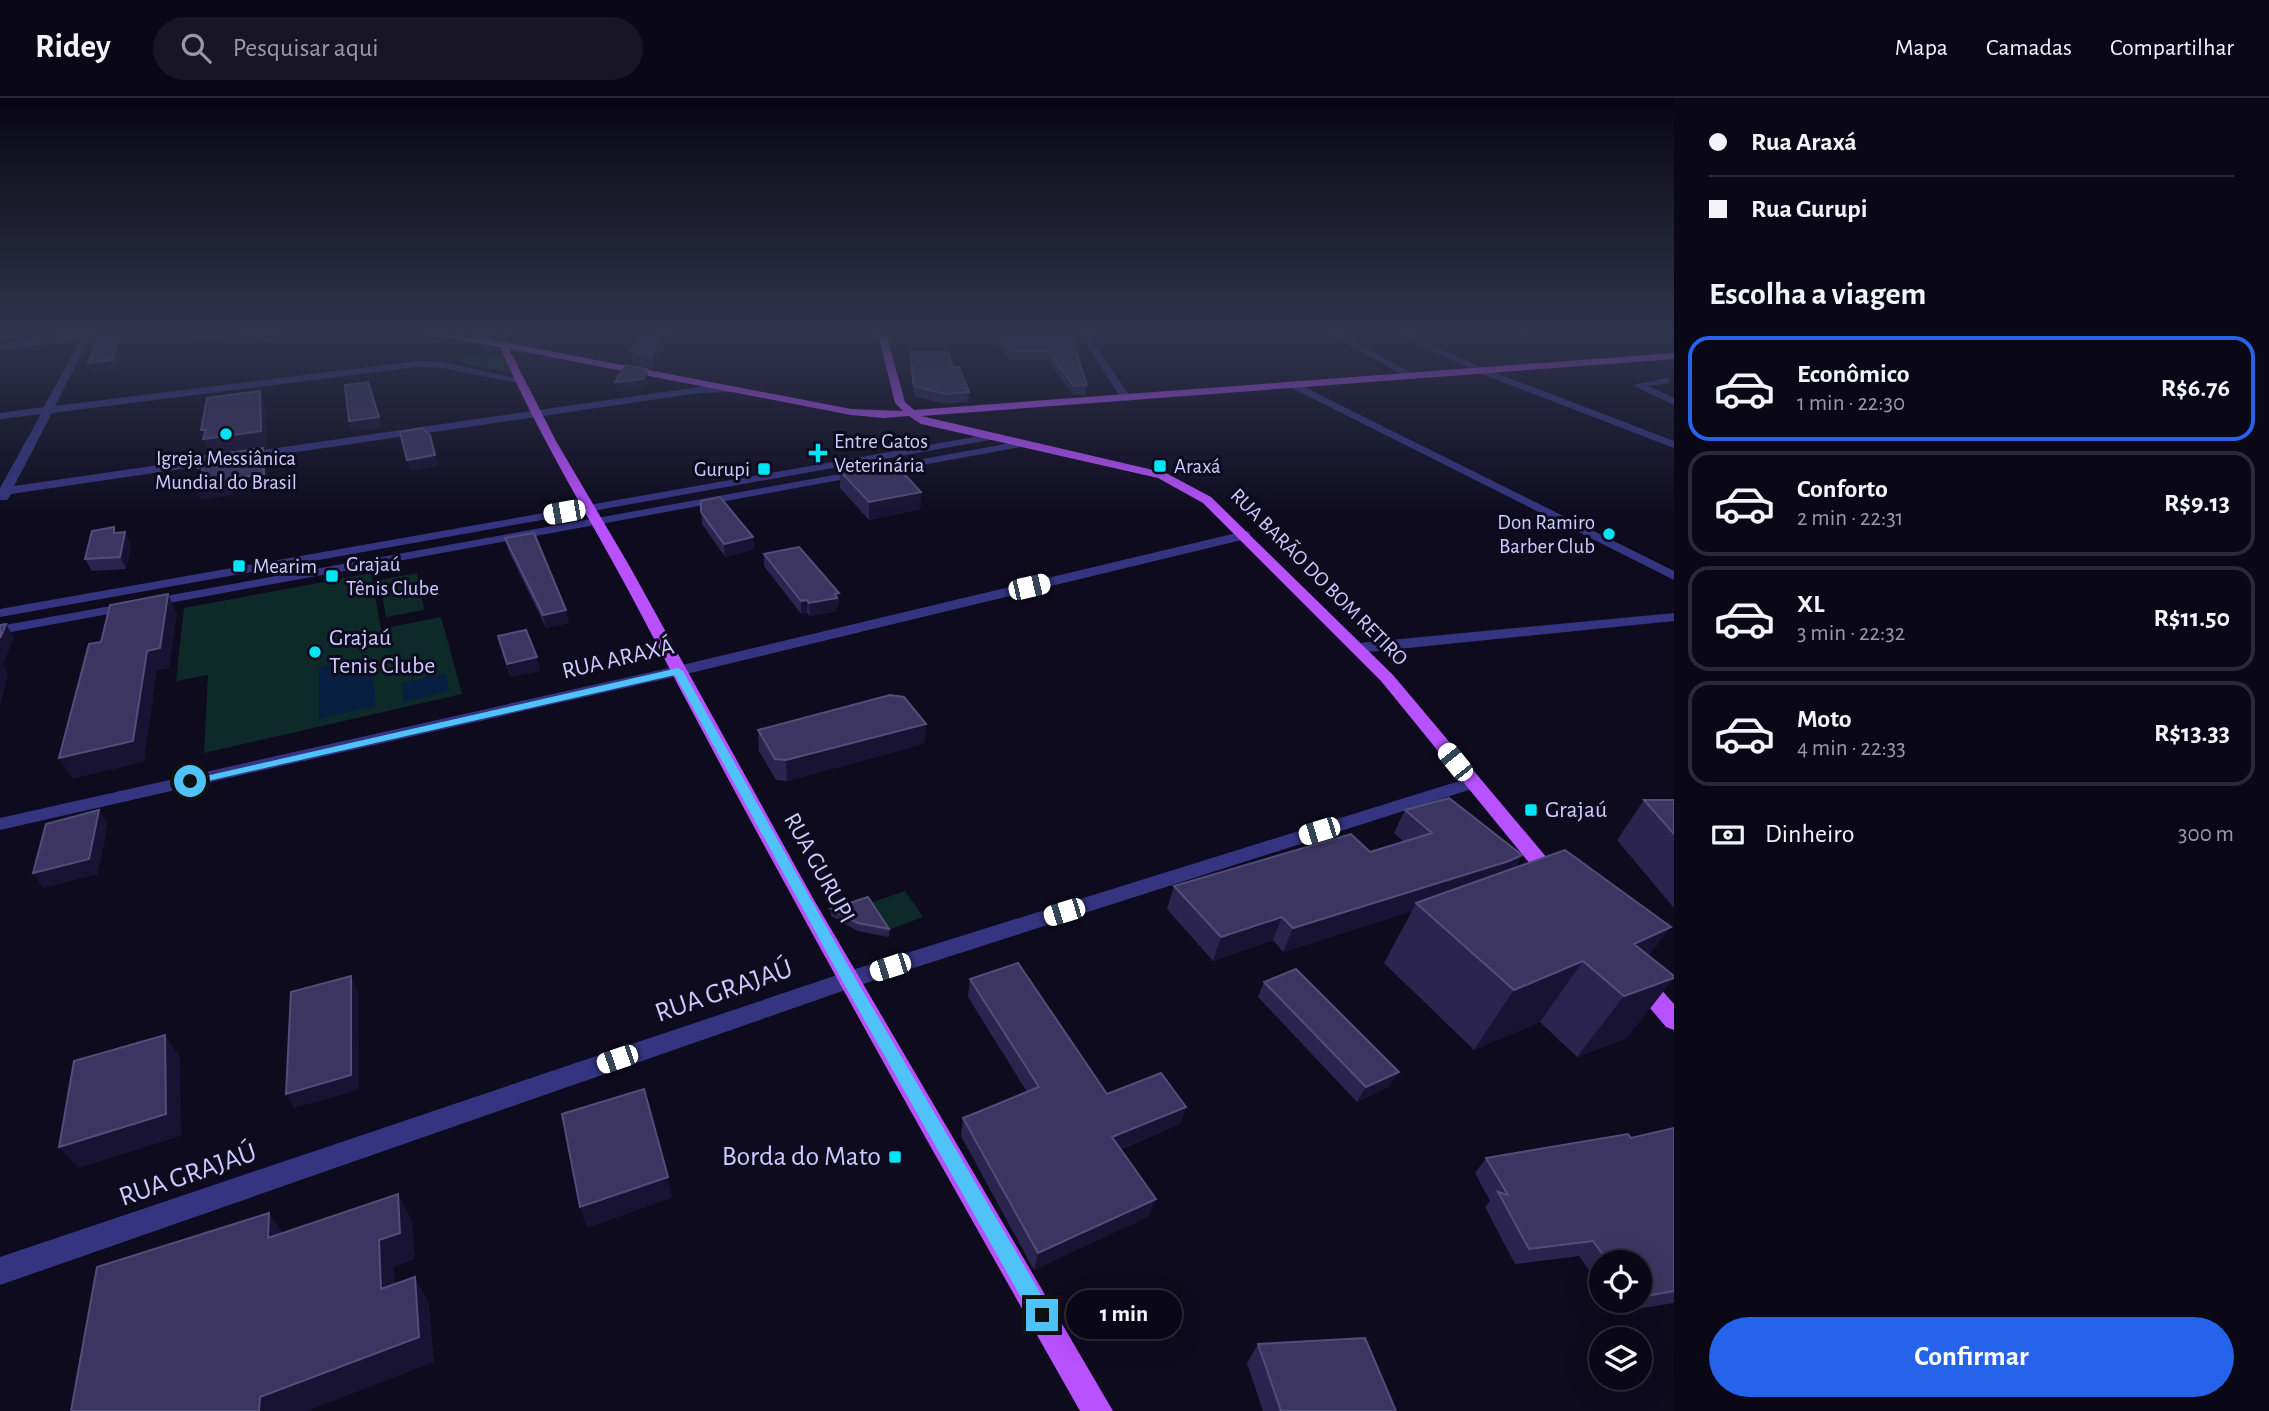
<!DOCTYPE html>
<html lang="pt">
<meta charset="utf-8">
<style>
:root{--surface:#0a0817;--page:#181624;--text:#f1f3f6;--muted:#999aa1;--line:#2a2936;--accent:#2563eb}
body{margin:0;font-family:"Alegreya Sans",sans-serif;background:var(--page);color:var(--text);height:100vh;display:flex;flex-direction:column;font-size:26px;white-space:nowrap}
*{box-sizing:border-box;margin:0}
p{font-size:23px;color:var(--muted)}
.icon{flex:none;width:38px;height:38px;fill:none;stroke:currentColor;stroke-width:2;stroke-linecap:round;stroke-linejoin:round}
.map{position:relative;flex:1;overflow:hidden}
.sheet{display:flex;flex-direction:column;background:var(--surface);width:595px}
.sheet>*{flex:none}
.hud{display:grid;align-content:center;height:154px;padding:0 35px;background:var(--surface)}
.tools{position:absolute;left:1589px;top:1152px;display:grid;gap:14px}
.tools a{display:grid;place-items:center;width:63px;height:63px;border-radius:50%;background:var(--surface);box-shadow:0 7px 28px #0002,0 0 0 2px var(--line);font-size:35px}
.end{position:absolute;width:32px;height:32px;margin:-16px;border:9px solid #4fc3f7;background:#111;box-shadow:0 0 0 4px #111}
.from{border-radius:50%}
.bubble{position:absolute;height:49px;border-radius:24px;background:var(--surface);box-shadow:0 7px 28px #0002,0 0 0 2px var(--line);font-size:23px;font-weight:700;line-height:49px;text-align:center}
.car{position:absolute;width:21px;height:42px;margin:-21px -10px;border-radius:9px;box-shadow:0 0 5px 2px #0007;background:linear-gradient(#fff 24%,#345 0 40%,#fff 0 76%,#345 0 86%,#fff 0)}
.hud b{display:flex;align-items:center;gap:24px;height:66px;font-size:26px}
.hud b+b{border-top:2px solid var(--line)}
.hud i{width:18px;height:18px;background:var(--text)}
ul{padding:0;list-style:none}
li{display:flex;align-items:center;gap:21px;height:105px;margin:0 14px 10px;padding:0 21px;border:4px solid var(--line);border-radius:21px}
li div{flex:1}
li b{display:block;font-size:26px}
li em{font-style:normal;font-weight:700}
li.on{border-color:var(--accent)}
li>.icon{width:63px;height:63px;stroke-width:1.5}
h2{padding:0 35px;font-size:32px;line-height:84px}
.pay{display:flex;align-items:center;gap:18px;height:77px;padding:0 35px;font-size:26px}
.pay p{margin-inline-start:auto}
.action{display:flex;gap:14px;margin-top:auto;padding:14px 35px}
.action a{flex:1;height:80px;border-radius:42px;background:var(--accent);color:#fff;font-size:28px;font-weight:700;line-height:80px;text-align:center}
header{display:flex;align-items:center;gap:42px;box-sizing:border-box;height:98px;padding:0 35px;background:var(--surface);border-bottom:2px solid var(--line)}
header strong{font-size:33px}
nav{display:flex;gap:38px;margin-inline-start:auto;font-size:24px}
.search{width:490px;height:63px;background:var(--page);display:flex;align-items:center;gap:18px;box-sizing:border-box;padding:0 24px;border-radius:38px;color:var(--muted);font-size:26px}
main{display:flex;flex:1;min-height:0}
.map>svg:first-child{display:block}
</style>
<header>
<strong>Ridey</strong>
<div class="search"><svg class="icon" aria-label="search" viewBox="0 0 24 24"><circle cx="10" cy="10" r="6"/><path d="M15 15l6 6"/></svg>Pesquisar aqui</div>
<nav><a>Mapa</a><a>Camadas</a><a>Compartilhar</a></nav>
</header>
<main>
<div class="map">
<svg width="1674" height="1313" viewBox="0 0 1674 1313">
<rect width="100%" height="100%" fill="#0e0b1f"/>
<path fill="#0e2a28" d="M478,255L505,257L510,274L460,265L461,261Z
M371,475L381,531L441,519L462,596L204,655L208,577L176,583L184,510Z
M417,475L424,512L386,519L380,482Z
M905,793L923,819L888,832L870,805Z"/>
<path fill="#091f41" d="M371,559L376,608L319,621V569Z
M446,575L449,593L403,604L402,585Z"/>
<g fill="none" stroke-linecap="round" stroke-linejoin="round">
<path fill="#353481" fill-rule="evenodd" d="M84,235H125L89,241L55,308L416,263L443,264L523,282L518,285L443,270L416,269L52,315L14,388L699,289L729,288L734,291L729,294L699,295L11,396L7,402H0V390L41,316L0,321V315L44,309L80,242L0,252V246Z
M473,235H486L493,239L486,247L482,244L484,240Z
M1079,235H1087L1132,301L1131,303H1123Z
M1328,235H1339L1419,279L1411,281Z
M1395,235H1406L1485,271L1674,343V350L1479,275Z
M1666,280L1669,281V285L1648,288L1674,300V307L1632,287Z
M1292,286H1298L1674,473V482L1292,290Z
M991,336L995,337V341L0,519V511Z
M1022,343L1027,346L1026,348L0,536V528Z
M1245,433L1250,434V440L678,578L0,732V720L678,568Z
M1674,515V523L1359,555L1351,550L1359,545Z
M1472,679L1478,681L1481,685L1478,689L854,889L0,1187V1159L849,873Z"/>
<path fill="#b851ff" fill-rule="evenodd" d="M415,235H437L503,244L851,311L903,313L895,305L878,235H886L905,304L914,312L1674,255V261L921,318L1166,375L1211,399L1393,577L1558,773L1561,778L1558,783H1544L1381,583L1203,405L1158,380L921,326L909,318L884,320L851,317L509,251L556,343L630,469L814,802L1113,1313H1080C931,1050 782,787 642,518C595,428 540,342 500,249Z
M1642,876L1650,879L1674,906V932L1666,929L1634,891L1631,885L1634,879Z"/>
</g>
<path fill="#2a244e" d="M194,235H281L277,246L259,243L196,250Z
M667,235L653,270L633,266L631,253Z
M983,235H1070L1087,287L1085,297H1073L1047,262H1010L999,247H988Z
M910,254L953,269L969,294L968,304L944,306L914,298L910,264Z
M840,373L921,394L920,411L869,422L840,390Z
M701,414L753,439L754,451L725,459L702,426Z
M117,435L131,446L126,471L92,473L85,461Z
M505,440L566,512L569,525L546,530L508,452Z
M764,456L839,495V507L837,508V513L810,518L807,515L801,516L764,468Z
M498,538L537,559L540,573L510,579Z
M926,626L924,646L787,683L776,682L759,653L758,632Z
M1644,702H1674V810L1617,742Z
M1405,712L1522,757L1515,770L1649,858L1627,940L1577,959L1540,924L1474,952L1384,865L1412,813L1283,854L1273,842L1213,863L1167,811L1174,788L1370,754L1404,744L1394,735Z
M831,811L889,831V839L858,833L831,818Z
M970,881L1107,996L1186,1009L1180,1026L1121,1051L1149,1118L1034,1172L961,1038L963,1020L1027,994L968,899Z
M1264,884L1390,988L1357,1004L1258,899Z
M1674,1030V1205L1618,1214L1610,1202H1640V1164H1601V1190L1579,1158L1515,1166L1485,1109L1490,1103L1475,1075L1486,1060L1631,1040Z
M1258,1246L1396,1313H1263L1247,1265Z"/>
<path fill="#181233" d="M119,235H124L125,238L117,272L92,275L88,265Z
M248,235H257L259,243L196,250L193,241Z
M274,235H281L277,246L274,237Z
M661,235H667L653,270L651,257Z
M647,271L648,281L644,291L617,294L615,284Z
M260,293L265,308L267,349L210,357L201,332Z
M379,319L382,330L352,334L349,323Z
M263,350L267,361L268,387L233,392V397L200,402L196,390L228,381Z
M435,357L438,368L410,373L407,362Z
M921,394L920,411L869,422V404Z
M125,434L131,446L126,471L120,459Z
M753,439L754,451L725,459L724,446Z
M839,495V507L837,508V513L810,518L809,505Z
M168,496L177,516L169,570L157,573L144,664L72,681L59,660L147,553Z
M807,502V515L801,516V503Z
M566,512L569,525L546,530L543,517Z
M6,526L14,539L3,567L8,575L1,605L0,606V540Z
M537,559L540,573L510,579L507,566Z
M926,626L924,646L787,683L786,662Z
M99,712L108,726L98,776L43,790L33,775Z
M1522,757L1508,781L1416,805L1412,813L1283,854L1293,830Z
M1282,819L1273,842L1213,863L1221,839Z
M1671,829L1624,890L1634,846Z
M1583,863L1540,924L1474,952L1514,892Z
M351,878L358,893L359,992L294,1010L286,996Z
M1674,880L1627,940L1577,959L1624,898Z
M165,937L180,959L181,1038L78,1070L59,1049Z
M1399,974L1390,988L1357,1004L1366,989Z
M1186,1009L1180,1026L1107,1056L1112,1039Z
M668,1079L672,1100L587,1130L580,1109Z
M398,1096L412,1123L415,1161L394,1169L397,1217L381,1191L379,1142Z
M1156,1101L1149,1118L1034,1172L1038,1155Z
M269,1115L288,1142L268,1140Z
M415,1179L429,1205L434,1264L307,1313H259L260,1299Z"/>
<path fill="#3c3561" stroke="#534d7a" stroke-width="2" d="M100,235H119L113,262L88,265Z
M194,235H248L193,241Z
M643,235H661L651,257L631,253Z
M988,235H1070L1087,287L1074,288L1048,253H1011L1000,238H989Z
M910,254H948L953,269H959L969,294L945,296L914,288Z
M626,267L647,271L643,281L615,284Z
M368,284L379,319L349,323L345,287Z
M260,293L261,333L203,341L206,332H201L207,300Z
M422,330L430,337L435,357L407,362L400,334Z
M263,350L264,376L228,381V386L196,390L203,369L198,370L201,359Z
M893,364L921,394L869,404L840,373Z
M720,399L753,439L724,446L701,414V403Z
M114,429V435L125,434L120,459L85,461L92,433Z
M534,435L566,512L543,517L505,440Z
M799,449L839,495L835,496L837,500L809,505L807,502L801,503L764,456Z
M168,496L160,550L147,553L133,643L59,660L89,546L101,544L110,507Z
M6,526L0,540V527Z
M526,532L537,559L507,566L498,538Z
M890,597L904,599L926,626L786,662L775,661L758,632Z
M1449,700L1522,757L1509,763L1293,830L1282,819L1221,839L1174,788L1351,736L1370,754L1432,735L1405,712Z
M1644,702H1674V736Z
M99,712L89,761L33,775L46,726Z
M1565,752L1671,829L1634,846L1674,878V880L1624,898L1583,863L1514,892L1416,805Z
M868,799L889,831L858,825L831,811Z
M1018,865L1107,996L1161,975L1186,1009L1112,1039L1156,1101L1038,1155L963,1020L1039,989L970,881Z
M1296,871L1399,974L1366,989L1264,884Z
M351,878V977L286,996L291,894Z
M165,937L166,1016L59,1049L74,963Z
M644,991L668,1079L580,1109L562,1016Z
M1674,1030V1193L1640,1199V1164H1608L1593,1143L1529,1151L1498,1094L1508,1097L1486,1060L1628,1036L1631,1040Z
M398,1096L400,1135L379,1142L381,1191L415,1179L419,1239L260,1299L259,1313H71L97,1169L269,1115L268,1140Z
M1365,1240L1396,1313H1281L1258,1246Z"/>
<linearGradient id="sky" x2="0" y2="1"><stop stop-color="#080611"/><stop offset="0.56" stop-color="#30344d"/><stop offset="1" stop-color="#30344d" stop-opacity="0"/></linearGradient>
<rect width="1674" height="419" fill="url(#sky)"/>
<path fill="#4fc3f7" d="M678,570L683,573L854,878L1049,1210L1051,1217L1049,1224L1042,1227L1035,1224L844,886L675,577L190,687L184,683Z"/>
<g fill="#00e5f5" stroke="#0e0b1f" stroke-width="2.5">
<circle cx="226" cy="336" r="7"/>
<path d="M814.5 344.5h7v7h7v7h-7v7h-7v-7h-7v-7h7z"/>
<rect x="1153" y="361" width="14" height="14" rx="3.5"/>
<rect x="757" y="364" width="14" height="14" rx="3.5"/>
<circle cx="1609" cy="436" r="7"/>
<rect x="232" y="461" width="14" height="14" rx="3.5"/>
<rect x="325" y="471" width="14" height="14" rx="3.5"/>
<circle cx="315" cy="554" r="7"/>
<rect x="1524" y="705" width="14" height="14" rx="3.5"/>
<rect x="888" y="1052" width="14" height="14" rx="3.5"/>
</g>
<g text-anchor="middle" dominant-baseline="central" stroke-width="6" stroke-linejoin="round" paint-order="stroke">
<g font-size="21" fill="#cecaff" stroke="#0e0b1f" text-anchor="start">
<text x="834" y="343">Entre Gatos<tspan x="834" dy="24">Veterinária</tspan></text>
<text x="226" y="360" text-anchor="middle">Igreja Messiânica<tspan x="226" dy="24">Mundial do Brasil</tspan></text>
<text x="1174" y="368">Araxá</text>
<text x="750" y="371" text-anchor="end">Gurupi</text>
<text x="1595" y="424" text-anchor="end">Don Ramiro<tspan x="1595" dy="24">Barber Club</tspan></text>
<text x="346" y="466">Grajaú<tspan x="346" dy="24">Tênis Clube</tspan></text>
<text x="253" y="468">Mearim</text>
</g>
<g font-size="21" fill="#cecaff" stroke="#0e0b1f">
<text transform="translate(1319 479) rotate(45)">RUA BARÃO DO BOM RETIRO</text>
</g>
<g font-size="24" fill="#cecaff" stroke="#0e0b1f" text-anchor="start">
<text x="329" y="540">Grajaú<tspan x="329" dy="28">Tenis Clube</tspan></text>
<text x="1545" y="712">Grajaú</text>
</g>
<g font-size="24" fill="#cecaff" stroke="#0e0b1f">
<text transform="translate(618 561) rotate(-13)">RUA ARAXÁ</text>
<text transform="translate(819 770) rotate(61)">RUA GURUPI</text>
</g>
<g font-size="28" fill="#cecaff" stroke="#0e0b1f">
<text transform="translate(724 893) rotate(-19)">RUA GRAJAÚ</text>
<text transform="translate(188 1077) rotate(-19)">RUA GRAJAÚ</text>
</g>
<g font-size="28" fill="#cecaff" stroke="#0e0b1f" text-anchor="end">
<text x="881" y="1059">Borda do Mato</text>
</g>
</g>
</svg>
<div class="tools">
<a><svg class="icon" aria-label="locate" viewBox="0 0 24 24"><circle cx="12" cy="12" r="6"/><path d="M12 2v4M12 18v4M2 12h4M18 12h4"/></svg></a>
<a><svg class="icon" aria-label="layers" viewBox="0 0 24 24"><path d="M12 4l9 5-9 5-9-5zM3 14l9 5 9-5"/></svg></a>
</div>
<i class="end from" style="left:190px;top:683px"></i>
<i class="end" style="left:1042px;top:1217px"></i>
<div class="bubble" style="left:1066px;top:1192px;width:116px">1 min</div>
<i class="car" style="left:564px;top:414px;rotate:260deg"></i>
<i class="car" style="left:1029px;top:489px;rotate:77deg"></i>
<i class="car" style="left:1455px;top:664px;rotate:321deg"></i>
<i class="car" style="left:1319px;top:733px;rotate:253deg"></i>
<i class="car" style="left:1064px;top:814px;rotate:253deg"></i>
<i class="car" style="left:890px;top:869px;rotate:252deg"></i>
<i class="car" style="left:617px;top:961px;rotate:251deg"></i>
</div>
<section class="sheet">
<div class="hud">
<b><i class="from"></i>Rua Araxá</b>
<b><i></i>Rua Gurupi</b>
</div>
<h2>Escolha a viagem</h2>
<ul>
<li class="on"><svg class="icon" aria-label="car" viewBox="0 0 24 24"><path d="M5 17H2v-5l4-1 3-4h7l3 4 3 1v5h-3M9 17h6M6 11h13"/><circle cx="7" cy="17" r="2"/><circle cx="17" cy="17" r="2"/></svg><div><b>Econômico</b><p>1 min · 22:30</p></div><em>R$6.76</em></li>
<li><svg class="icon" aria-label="car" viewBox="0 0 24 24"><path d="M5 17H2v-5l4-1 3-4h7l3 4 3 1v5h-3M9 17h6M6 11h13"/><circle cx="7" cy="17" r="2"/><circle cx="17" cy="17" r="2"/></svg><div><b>Conforto</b><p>2 min · 22:31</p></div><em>R$9.13</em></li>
<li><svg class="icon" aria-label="car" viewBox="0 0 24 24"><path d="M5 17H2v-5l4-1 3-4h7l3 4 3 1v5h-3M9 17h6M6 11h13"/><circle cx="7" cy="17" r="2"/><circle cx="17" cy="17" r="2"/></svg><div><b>XL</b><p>3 min · 22:32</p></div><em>R$11.50</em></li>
<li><svg class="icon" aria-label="car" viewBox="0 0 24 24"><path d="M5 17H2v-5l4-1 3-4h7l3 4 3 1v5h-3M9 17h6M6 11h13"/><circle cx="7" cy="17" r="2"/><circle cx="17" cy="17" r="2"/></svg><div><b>Moto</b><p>4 min · 22:33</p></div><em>R$13.33</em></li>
</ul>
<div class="pay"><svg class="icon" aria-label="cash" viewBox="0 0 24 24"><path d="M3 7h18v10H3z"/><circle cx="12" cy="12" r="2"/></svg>Dinheiro<p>300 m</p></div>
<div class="action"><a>Confirmar</a></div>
</section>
</main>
